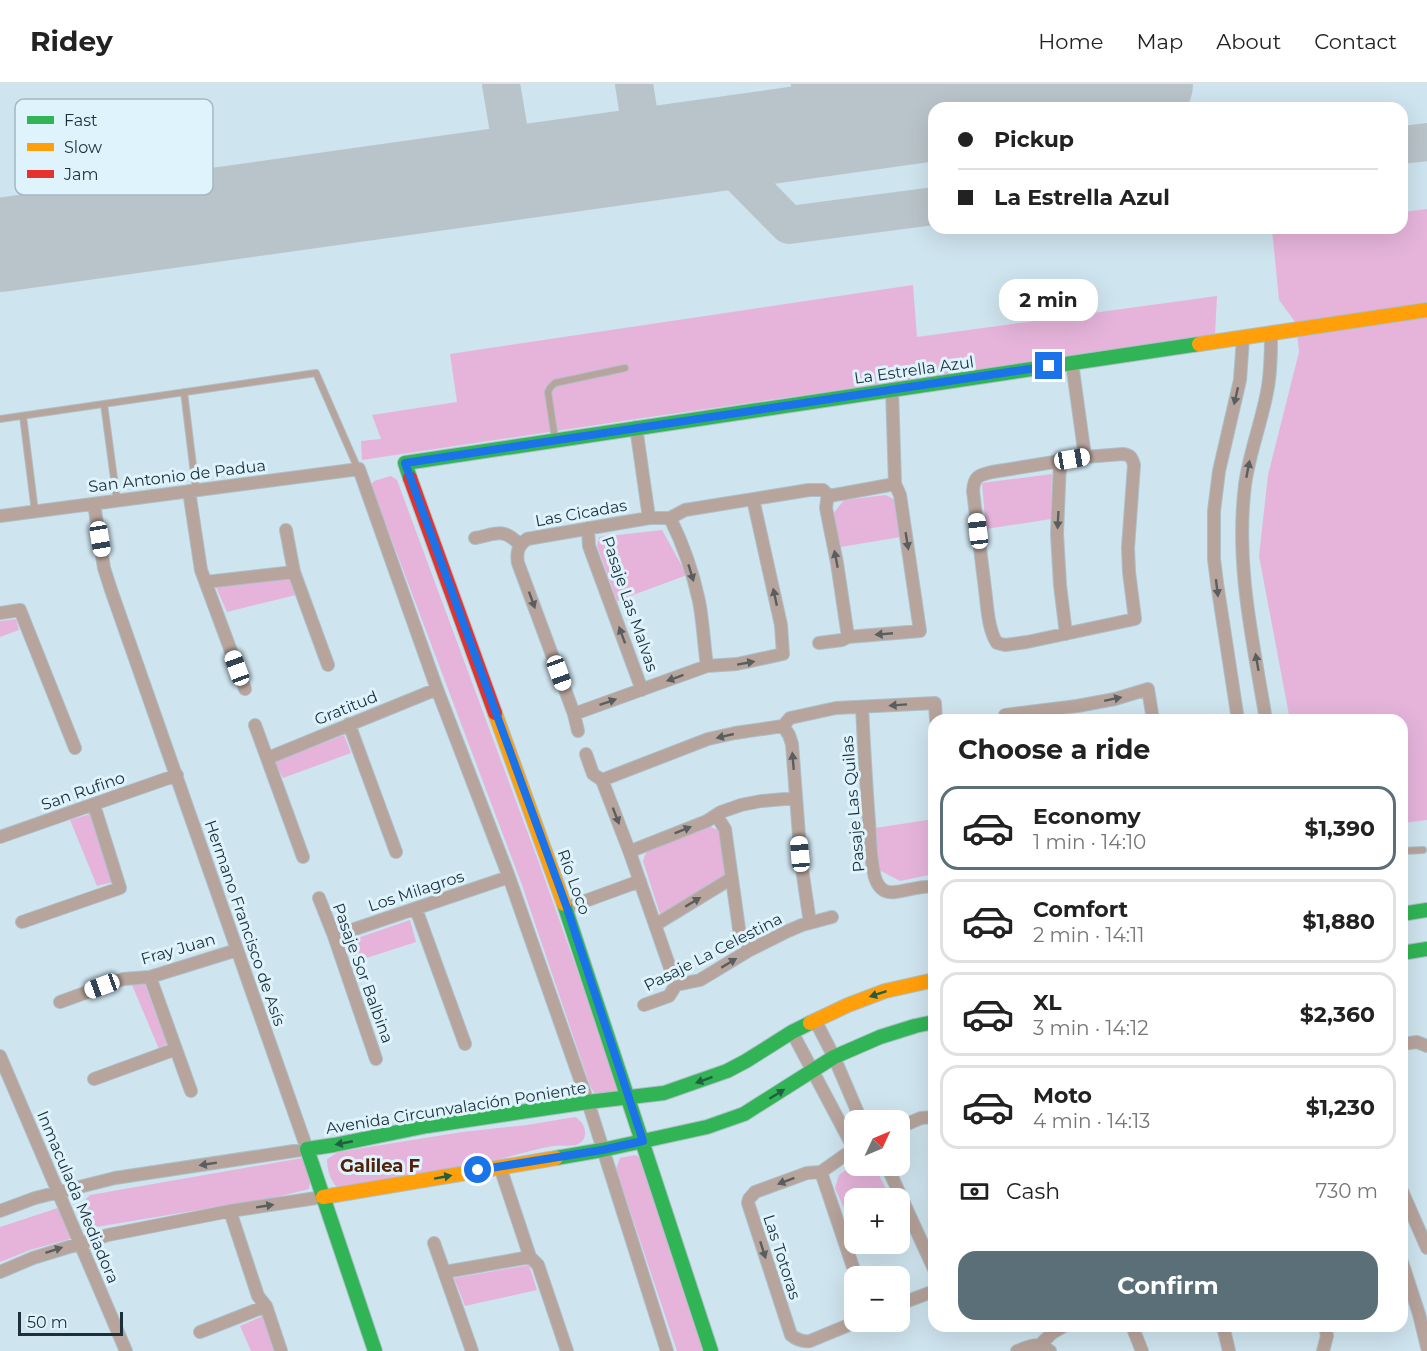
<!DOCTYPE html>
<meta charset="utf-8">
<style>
:root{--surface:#fff;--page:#f6f6f6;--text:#222;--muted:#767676;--line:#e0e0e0;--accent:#5a6f78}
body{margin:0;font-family:Montserrat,sans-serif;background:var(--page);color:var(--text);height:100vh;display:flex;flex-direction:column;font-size:22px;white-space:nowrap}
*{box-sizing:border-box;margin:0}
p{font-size:20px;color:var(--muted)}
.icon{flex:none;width:33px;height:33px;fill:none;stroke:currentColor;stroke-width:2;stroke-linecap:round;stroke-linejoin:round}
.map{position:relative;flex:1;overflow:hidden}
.sheet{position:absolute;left:928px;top:630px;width:480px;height:618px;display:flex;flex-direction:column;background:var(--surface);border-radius:18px;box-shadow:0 6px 24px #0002}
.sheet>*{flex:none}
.guide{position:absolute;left:928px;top:18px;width:480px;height:132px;border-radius:18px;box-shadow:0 6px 24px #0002;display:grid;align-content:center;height:132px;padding:0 30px;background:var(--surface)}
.needle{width:39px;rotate:46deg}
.controls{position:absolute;left:844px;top:1026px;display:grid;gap:12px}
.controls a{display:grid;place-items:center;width:66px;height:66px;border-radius:12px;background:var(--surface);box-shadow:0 6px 24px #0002;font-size:30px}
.scale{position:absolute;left:18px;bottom:15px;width:105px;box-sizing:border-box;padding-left:6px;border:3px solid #1b3038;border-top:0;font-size:16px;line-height:21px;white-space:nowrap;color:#1b3038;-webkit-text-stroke:4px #dff3fc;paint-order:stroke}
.end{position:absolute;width:27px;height:27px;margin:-14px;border:8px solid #1a73e8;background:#fff;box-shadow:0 0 0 3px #fff}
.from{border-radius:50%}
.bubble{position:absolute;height:42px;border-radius:18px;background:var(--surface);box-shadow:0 6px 24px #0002;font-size:20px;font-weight:700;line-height:42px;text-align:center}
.car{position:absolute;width:18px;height:36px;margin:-18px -9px;border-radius:8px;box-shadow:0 0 4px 2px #0007;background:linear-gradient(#fff 24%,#345 0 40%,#fff 0 76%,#345 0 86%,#fff 0)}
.guide b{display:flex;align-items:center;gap:21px;height:57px;font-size:22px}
.guide b+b{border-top:2px solid var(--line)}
.guide i{width:15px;height:15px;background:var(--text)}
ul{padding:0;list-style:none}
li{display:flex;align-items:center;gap:18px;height:84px;margin:0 12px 9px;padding:0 18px;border:3px solid var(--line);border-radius:18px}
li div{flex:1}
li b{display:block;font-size:22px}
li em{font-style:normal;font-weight:700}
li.current{border-color:var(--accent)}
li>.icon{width:54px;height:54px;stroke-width:1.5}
h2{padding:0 30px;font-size:27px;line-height:72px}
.pay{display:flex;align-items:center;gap:15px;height:66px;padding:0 30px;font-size:22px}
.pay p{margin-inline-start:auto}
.action{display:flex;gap:12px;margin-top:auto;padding:12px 30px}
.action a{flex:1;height:69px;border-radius:18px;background:var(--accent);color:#fff;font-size:24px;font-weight:700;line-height:69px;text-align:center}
header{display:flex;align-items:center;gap:36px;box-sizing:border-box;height:84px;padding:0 30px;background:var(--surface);border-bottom:2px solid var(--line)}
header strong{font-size:28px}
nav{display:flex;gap:33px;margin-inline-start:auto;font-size:21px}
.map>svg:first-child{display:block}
</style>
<header>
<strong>Ridey</strong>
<nav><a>Home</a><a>Map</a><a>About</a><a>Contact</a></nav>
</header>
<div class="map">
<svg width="1427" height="1267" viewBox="0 0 1427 1267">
<rect width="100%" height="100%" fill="#cee4ee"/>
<path fill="#e6b4db" d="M1427,125V736L1403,739L1402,636H1290L1259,472L1268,391L1299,268L1296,239L1279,216L1272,145L1402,144L1403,128Z
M913,201L917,253L1217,212L1215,251L1073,273L636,335L362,376L361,357L381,355L372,331L457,318L450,270Z
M1052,390L1051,435L986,445L982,399Z
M391,392L397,396L539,779L619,1003L617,1007L595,1010L590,1002L522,801L371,401L374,397Z
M886,411L895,416L900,453L841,463L833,430L844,416Z
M662,446L687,491L617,517L597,462L599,453Z
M291,494L296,511L227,528L216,503Z
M16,535L19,546L0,553V537Z
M344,651L351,669L283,694L274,678Z
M90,730L113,798L97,802L70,736Z
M934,735V790L900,797L879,786L875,744Z
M708,742L721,747L727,791L674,827L660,830L643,777L645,771L649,765Z
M410,836L416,858L354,878L346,858Z
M145,900L167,960L159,965L132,901Z
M575,1033C584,1037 590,1052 580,1059C574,1064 561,1060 553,1062C526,1067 500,1076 473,1082C428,1091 382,1096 337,1103C330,1097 327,1084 327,1075L338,1068L462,1048L527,1041Z
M635,1071L644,1075L703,1267H677L616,1085L620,1074Z
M302,1074L310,1097L309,1105L277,1113L96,1143L93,1139L84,1121L86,1115L90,1111Z
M855,1079V1082H874L891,1114H855V1149L835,1104L839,1091Z
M61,1123L74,1152L70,1155L30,1166L0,1178V1143Z
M529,1181L537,1206L465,1222L454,1194Z
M265,1231L275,1267H251L240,1242Z"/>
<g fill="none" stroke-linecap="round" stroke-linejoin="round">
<path stroke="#b9c4ca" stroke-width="38" d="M501,0L511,59L522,74L537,85
M634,0L640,38L645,48L655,54L666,67
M810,0L814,46
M710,61L789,141L934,122
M1402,61L1427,58
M623,73L638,51L640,38
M492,92L507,70L511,59"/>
<path stroke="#b9c4ca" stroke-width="94" d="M974,24L1146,0
M0,161L934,30"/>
<defs>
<path id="lane" d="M184,308L196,406
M104,320L117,417
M23,332L35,428
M0,335L316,289L358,385
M555,355L548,308L550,304L555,299L625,284
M1402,767L1423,766"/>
<path id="street" d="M1072,279L1085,373
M636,343L649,434
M1123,370C1131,371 1132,374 1134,381L1128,464L1129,488L1135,535L1027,558L1005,561L997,559C988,546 987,520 985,505C981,472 977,439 973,407C974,392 979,391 992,388L1085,373Z
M1060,377L1057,450L1060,501L1066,550
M189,407L201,486L245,605
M829,412L827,416L826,424L837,479L848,553
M829,412L895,400
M0,432L359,385L437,605L509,793L588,1018L667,1267
M670,434C683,460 693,489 699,517C703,538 704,561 707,582
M588,444L589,462L642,606
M286,446L294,488L328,581
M475,454C497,450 503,443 520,461
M206,498L294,488
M0,529L20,526L75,664
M819,559L842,556L848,553L920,547L900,411L895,400L892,305
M862,623C864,662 866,700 869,738C870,753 870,769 873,784C874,792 877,803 885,807C895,812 920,800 934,803
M574,630L707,582L737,580L783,570L781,541L753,415
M1006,636L1005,631L1077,622L1115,615L1148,605L1153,636
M1238,636L1217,499L1214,475V427L1219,387L1240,296L1243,254
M1266,636C1253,557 1235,481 1245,401C1249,370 1261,340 1267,308C1271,289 1271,269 1271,249
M349,640L396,768
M255,641L303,773
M783,642L789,651L792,660L801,778L810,839
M783,642L790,634L836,624L935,619L936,636
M578,647L574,630L518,479C516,468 518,462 527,455L649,434H670L685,426L809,406H823L829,412
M586,670L593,690L602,696L630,769L676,901
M268,674L437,605
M602,696L708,655L735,649L783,642
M716,731L725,745L740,852L748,867
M0,753L177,691
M630,769L636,765L707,737L721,728L741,721L761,717L796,714
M319,814L334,852L376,975
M566,824L640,797
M416,825L465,960
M22,838L120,804L94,721
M655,841L732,794
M334,852L509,793
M150,893L191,1007
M60,918L123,895L150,893L237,866
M644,921L669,912L676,901L700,896L748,867L788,847L802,841L832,833
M815,936L834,973L861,1036
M792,948L854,1065
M1402,960L1417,958L1427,962
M0,972L126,1267
M94,995L176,965
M900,1043L921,1034L934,1033
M855,1064L821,1088L807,1089L755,1108L749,1115L748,1119L791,1251C797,1256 802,1258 810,1257L856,1238
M887,1082L934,1185
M500,1083L530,1173L538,1181L567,1267
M821,1088L856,1192
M1402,1107L1427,1164
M0,1127L35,1114L115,1094L307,1065L111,506L104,484L94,420
M230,1127L258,1212L266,1222L281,1267
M434,1159L472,1267
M1402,1178L1419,1230L1427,1263
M0,1188L33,1174L108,1151L230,1127L323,1113
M445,1188L530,1173
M900,1220L934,1207
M1132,1242L1142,1267
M1223,1242L1229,1267
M200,1248L266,1222
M1040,1261L1052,1249L1064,1242
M1017,1267C1031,1262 1037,1257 1050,1267
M1323,1267L1327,1252L1325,1242"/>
<path id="fast" d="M410,394L405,379L1199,260
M564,820L711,1267
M1402,830L1427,826
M1402,869L1427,865
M556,1074L602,1066L707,1043L744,1030L834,973L880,953L915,942L934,938
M375,1267L307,1065L334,1061L427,1042L588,1018L664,1009L727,987L746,977L792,948L810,939"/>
<path id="slow" d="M1199,260L1427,226
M495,629L564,820
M810,939L848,921L885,907L934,896
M323,1113L556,1074"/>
<path id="jam" d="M410,394L495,629"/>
</defs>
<use href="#lane" stroke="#adbfc7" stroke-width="8"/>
<use href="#street" stroke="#adbfc7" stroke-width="14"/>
<use href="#fast" stroke="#adbfc7" stroke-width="16"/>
<use href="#slow" stroke="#adbfc7" stroke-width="16"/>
<use href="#jam" stroke="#adbfc7" stroke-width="16"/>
<use href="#lane" stroke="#b7a49c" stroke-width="6"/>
<use href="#street" stroke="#b7a49c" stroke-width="12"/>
<use href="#fast" stroke="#30b455" stroke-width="14"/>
<use href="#slow" stroke="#ff9f0a" stroke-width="14"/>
<use href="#jam" stroke="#e5322d" stroke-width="14"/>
</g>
<defs><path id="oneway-solid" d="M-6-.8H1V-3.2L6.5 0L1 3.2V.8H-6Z" transform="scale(1.5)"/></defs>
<g fill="#595e60">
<use href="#oneway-solid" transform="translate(1236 312) rotate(103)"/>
<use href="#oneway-solid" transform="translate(1248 385) rotate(-79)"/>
<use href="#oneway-solid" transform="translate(1058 436) rotate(93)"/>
<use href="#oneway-solid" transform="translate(907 457) rotate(81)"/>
<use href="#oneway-solid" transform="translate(836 475) rotate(-101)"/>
<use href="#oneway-solid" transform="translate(691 489) rotate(73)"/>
<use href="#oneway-solid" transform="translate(1217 504) rotate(83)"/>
<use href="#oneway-solid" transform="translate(775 513) rotate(-102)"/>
<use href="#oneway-solid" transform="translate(532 516) rotate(70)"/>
<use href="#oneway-solid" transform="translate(884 550) rotate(175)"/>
<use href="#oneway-solid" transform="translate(622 551) rotate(-110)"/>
<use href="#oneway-solid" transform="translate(1257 578) rotate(-100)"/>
<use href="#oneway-solid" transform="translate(746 579) rotate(-10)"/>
<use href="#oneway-solid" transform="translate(675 594) rotate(160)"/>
<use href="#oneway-solid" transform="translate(1113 615) rotate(-12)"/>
<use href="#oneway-solid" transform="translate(608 618) rotate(-19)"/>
<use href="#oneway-solid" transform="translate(898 621) rotate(176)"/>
<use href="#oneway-solid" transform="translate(725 652) rotate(167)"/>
<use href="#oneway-solid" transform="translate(793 677) rotate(-95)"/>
<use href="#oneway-solid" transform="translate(616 732) rotate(69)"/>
<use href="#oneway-solid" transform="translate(683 746) rotate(-22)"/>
<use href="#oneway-solid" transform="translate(693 818) rotate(-31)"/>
<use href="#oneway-solid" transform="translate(729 879) rotate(-31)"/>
<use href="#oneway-solid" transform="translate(208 1080) rotate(171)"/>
<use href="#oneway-solid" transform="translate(786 1097) rotate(159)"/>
<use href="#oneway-solid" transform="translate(265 1122) rotate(-9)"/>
<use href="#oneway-solid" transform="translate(54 1166) rotate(-18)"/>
<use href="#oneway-solid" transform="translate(763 1166) rotate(72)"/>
</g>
<g fill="#225e42">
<use href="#oneway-solid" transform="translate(878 910) rotate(162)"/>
<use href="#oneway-solid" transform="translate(704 996) rotate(160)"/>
<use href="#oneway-solid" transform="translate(777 1010) rotate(-32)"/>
<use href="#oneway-solid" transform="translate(344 1059) rotate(169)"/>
<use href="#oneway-solid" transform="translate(443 1093) rotate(-10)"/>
</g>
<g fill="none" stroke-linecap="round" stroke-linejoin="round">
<path stroke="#1a73e8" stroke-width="8" d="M478,1086L602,1066L643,1057L567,824L405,379L1049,282"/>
</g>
<g text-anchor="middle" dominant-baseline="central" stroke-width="6" stroke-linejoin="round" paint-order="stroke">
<g font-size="16" fill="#1b3038" stroke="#dff3fc">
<text transform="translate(914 286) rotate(-8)">La Estrella Azul</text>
<text transform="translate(177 392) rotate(-7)">San Antonio de Padua</text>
<text transform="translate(581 429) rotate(-10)">Las Cicadas</text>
<text transform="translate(630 520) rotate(71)">Pasaje Las Malvas</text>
<text transform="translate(346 624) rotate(-22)">Gratitud</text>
<text transform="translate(83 707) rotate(-19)">San Rufino</text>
<text transform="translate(853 720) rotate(-95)">Pasaje Las Quilas</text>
<text transform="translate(574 798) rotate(70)">Río Loco</text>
<text transform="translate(416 807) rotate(-18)">Los Milagros</text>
<text transform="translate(245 839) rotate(71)">Hermano Francisco de Asís</text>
<text transform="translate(178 865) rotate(-16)">Fray Juan</text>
<text transform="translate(713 868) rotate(-27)">Pasaje La Celestina</text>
<text transform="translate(363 889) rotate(70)">Pasaje Sor Balbina</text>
<text transform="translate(456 1024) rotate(-9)">Avenida Circunvalación Poniente</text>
<text transform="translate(78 1113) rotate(67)">Inmaculada Mediadora</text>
<text transform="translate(782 1173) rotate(72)">Las Totoras</text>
</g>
<g font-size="18" font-weight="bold" fill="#522208" stroke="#dff3fc">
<text x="380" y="1082">Galilea F</text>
</g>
</g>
<rect x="15" y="15" width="198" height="96" rx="9" fill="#dff3fc" stroke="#a4b8c1" stroke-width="1.5"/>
<rect x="27" y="32" width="27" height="8" fill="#30b455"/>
<rect x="27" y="59" width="27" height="8" fill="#ff9f0a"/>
<rect x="27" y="86" width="27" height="8" fill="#e5322d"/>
<g font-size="16" fill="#1b3038">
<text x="64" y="42">Fast</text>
<text x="64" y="69">Slow</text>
<text x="64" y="96">Jam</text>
</g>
</svg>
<div class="controls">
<a><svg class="needle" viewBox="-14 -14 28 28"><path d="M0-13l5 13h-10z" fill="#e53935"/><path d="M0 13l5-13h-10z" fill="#767676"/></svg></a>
<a>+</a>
<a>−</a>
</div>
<div class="scale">50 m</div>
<i class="end from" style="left:478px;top:1086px"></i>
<i class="end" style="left:1049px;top:282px"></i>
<div class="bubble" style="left:999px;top:195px;width:99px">2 min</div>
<i class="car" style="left:1072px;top:375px;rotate:80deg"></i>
<i class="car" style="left:978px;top:447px;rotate:353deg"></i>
<i class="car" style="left:100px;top:455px;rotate:171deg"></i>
<i class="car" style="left:237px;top:584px;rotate:340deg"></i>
<i class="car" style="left:559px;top:589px;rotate:160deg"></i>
<i class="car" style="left:800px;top:770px;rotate:355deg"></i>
<i class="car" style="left:102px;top:902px;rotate:250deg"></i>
<div class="guide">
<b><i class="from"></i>Pickup</b>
<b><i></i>La Estrella Azul</b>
</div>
<section class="sheet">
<h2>Choose a ride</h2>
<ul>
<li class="current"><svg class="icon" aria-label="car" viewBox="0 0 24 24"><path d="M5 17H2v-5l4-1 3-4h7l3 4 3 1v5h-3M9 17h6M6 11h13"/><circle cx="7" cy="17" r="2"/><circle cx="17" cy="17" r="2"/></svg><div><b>Economy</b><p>1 min · 14:10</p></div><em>$1,390</em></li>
<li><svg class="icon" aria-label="car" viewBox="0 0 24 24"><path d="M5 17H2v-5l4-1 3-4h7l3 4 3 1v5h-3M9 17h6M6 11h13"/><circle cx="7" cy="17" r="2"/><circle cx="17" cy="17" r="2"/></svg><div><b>Comfort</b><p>2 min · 14:11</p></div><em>$1,880</em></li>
<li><svg class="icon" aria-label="car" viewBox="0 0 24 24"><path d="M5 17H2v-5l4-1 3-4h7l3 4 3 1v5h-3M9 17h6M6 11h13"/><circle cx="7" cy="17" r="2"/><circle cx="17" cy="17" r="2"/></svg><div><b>XL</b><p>3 min · 14:12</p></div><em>$2,360</em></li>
<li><svg class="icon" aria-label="car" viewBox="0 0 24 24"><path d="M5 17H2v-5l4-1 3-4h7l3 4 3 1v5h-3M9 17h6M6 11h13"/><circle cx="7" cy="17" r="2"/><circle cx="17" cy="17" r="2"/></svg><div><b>Moto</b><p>4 min · 14:13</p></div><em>$1,230</em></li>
</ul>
<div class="pay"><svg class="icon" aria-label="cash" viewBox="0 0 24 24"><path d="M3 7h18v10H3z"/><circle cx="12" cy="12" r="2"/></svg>Cash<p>730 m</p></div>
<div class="action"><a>Confirm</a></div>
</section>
</div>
